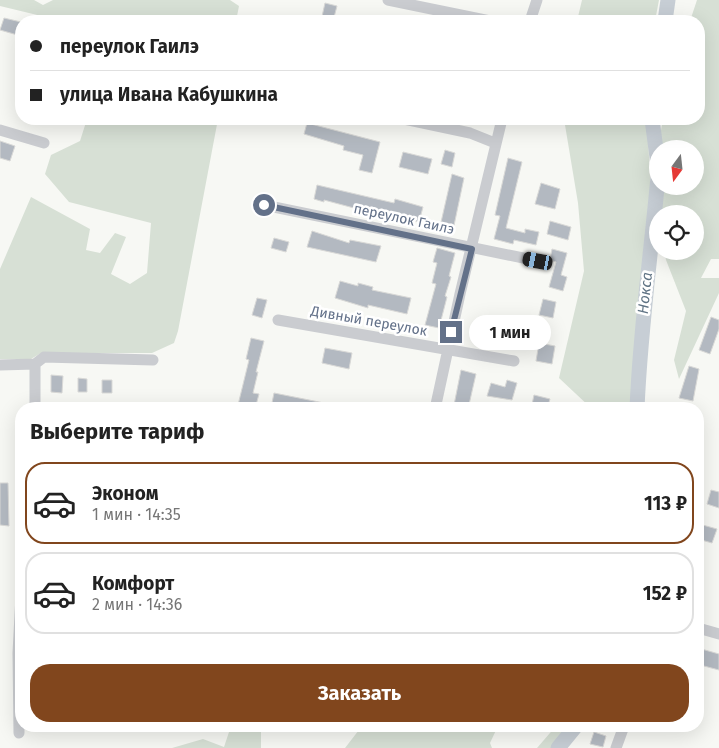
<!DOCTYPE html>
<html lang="ru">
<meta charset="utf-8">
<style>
:root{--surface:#fff;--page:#f2f2f2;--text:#222;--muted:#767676;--line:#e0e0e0;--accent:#81461d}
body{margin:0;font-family:"Fira Sans",sans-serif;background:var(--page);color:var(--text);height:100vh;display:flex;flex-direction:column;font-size:19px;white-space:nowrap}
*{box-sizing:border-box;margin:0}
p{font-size:16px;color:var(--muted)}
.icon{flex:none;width:28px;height:28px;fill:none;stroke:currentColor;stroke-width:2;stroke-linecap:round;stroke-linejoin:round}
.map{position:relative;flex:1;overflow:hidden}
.sheet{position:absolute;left:15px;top:402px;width:689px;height:330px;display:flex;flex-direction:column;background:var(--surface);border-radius:20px;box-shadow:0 5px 20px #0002}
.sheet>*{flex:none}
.top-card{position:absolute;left:15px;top:15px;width:690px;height:110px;border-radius:20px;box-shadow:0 5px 20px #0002;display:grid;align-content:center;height:110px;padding:0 15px;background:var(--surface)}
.needle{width:32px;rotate:195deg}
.fabs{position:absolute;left:649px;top:140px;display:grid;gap:10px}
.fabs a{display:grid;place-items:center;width:55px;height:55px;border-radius:50%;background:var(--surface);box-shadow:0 5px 20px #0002;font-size:25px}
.end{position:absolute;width:22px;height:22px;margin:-11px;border:6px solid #637189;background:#fff;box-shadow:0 0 0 2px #fff}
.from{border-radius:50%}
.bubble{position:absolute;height:35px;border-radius:18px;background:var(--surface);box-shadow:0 5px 20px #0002;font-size:16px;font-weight:700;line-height:35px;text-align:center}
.car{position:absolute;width:15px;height:30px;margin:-15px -8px;border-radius:6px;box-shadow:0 0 4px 1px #0007;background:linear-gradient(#222 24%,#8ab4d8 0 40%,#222 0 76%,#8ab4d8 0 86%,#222 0)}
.top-card b{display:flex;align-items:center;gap:18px;height:48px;font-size:19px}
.top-card b+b{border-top:1px solid var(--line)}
.top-card i{width:12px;height:12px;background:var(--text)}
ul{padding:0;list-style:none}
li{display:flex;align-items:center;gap:15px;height:82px;margin:0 10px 8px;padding:0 5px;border:2px solid var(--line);border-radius:20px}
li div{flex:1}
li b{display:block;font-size:19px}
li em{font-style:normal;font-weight:700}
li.current{border-color:var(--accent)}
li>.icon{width:45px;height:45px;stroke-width:1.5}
h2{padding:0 15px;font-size:22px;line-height:60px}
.action{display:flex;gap:10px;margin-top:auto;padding:10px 15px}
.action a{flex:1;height:58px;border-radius:20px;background:var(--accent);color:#fff;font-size:20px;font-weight:700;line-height:58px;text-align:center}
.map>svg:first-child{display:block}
</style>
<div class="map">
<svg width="719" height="748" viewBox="0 0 719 748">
<rect width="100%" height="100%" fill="#f7f8f4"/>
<path fill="#d7e0d5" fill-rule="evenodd" d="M0,0H34L43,5L53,0H230L239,6L236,21H62L0,6Z
M582,0H659L655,21H577Z
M697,0H719V259H711L701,278H719V293L679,379L674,360L686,311L666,260L664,251H695V214H658C653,181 657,151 663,119H699V21H690ZM658,149H695V186H658Z
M87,119H218L178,331L174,343L152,353H41L31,359H0V269L31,197L90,229L86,250L100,253L115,233L126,237L111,274L130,284L147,273L151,223L69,202L45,174L51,155L80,141Z
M564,119H647L655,272L642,409H592L559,378L584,271L578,203Z
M231,726H261V748H172L203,739L224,747Z
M362,726H498L490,743L492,748H345Z
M556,726H580L563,748H537Z"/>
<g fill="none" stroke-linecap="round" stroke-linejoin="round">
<path stroke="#c7ced5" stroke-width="15" d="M665,21L668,0
M652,119L658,165
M637,409C640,331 651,254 658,177
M558,748L576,726"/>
</g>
<path fill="#b3b9c1" stroke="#d9d9d7" d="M325,3L337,6L333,21H321Z
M4,18L21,22V36L0,30Z
M307,123L380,142L372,173L359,170L363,155L343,150L344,146L304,134Z
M0,141L15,146L10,161L0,158Z
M445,150L455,153L452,167L441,164Z
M403,152L432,159L428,174L399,167Z
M508,158L522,162L506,228L525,233V229L539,232L536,245L514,240L513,244L494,239L500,216L495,215Z
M452,174L464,178L452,235L439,231Z
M541,183L560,189L555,209L535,204Z
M317,185L394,203L395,199L423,207L419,222L381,211L380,215L324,200V202L314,199Z
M550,221L571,227L568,240L547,234Z
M312,231L349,243L350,240L381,246L376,262L307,247Z
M274,238L289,242L286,252L271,248Z
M437,248L455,253L449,276L451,277L445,296L447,297L439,328L425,325L436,284L432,283L437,263L433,262Z
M552,249L567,253L561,275L567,277L563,291L549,287L556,262L550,260Z
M340,281L358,286V283L373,287L372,290L411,298L407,314L368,305V308L335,298Z
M257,298L267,300L262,318L252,315Z
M543,299L556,302L553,318L539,315Z
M511,317L526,321L522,337L506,333Z
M711,317L719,320V329L710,354L699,350Z
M251,338L264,341L256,372H258L253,393L259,394L255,409H237L249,360L246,359Z
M539,343L555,346L552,364L536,361Z
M325,348L352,353L349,369L322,363Z
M689,366L699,369L693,401L679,398Z
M461,370L476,374L468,409L454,405Z
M51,375L63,376L62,393L51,392Z
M78,378L87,379V392H78Z
M102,380H112V393H102Z
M507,380L517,383L512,400L487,396L491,383L505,387Z
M274,393L339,406L338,409L271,408Z
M534,395L550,399L547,409H531Z
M0,483H8L9,526L0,525Z
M711,490L719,492V508L707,504Z
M699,524L717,529L712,543L698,539Z
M698,648L719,654V670L704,666L703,668L698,667Z
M594,732L606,736L603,747L590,744Z"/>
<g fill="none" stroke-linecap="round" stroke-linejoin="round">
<path stroke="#caccd0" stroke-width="11" d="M388,0L490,21
M530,21L537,0
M404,119L470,133L495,143
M0,130L44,143
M264,205L538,261
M278,320L514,361
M0,365L35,364L44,357L153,360
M35,409V364
M435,409L460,294L502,119
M698,628L719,634
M19,733L18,653L21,596
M616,748L624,726"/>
</g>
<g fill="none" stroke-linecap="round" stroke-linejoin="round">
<path stroke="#637189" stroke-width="6" d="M264,205L472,249L451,332"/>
</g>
<g text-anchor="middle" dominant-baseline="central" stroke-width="5" stroke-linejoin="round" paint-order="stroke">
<g font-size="14" fill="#637189" stroke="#fff">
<text transform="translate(404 219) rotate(12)">переулок Гаилэ</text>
<text transform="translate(369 321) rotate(10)">Дивный переулок</text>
</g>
<g font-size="15" font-style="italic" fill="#5f7384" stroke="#fff">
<text transform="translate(645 293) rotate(-84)">Нокса</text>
</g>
</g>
</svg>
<div class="fabs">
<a><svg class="needle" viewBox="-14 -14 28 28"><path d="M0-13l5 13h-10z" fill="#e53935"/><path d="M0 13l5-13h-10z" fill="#767676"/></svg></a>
<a><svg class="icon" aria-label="locate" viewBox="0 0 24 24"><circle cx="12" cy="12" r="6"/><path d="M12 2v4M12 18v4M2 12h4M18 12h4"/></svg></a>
</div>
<i class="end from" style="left:264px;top:205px"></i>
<i class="end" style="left:451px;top:332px"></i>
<div class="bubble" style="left:469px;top:315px;width:82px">1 мин</div>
<i class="car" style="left:538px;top:261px;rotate:281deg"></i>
<div class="top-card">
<b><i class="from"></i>переулок Гаилэ</b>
<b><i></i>улица Ивана Кабушкина</b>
</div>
<section class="sheet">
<h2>Выберите тариф</h2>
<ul>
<li class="current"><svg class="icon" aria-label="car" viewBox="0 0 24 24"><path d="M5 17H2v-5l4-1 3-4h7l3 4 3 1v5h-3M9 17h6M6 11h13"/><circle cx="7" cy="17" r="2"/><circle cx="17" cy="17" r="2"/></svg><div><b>Эконом</b><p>1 мин · 14:35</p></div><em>113 ₽</em></li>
<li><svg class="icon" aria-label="car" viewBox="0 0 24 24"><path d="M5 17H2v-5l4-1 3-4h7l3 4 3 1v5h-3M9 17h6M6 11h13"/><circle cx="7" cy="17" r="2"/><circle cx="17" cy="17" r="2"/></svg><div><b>Комфорт</b><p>2 мин · 14:36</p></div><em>152 ₽</em></li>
</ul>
<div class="action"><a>Заказать</a></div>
</section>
</div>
